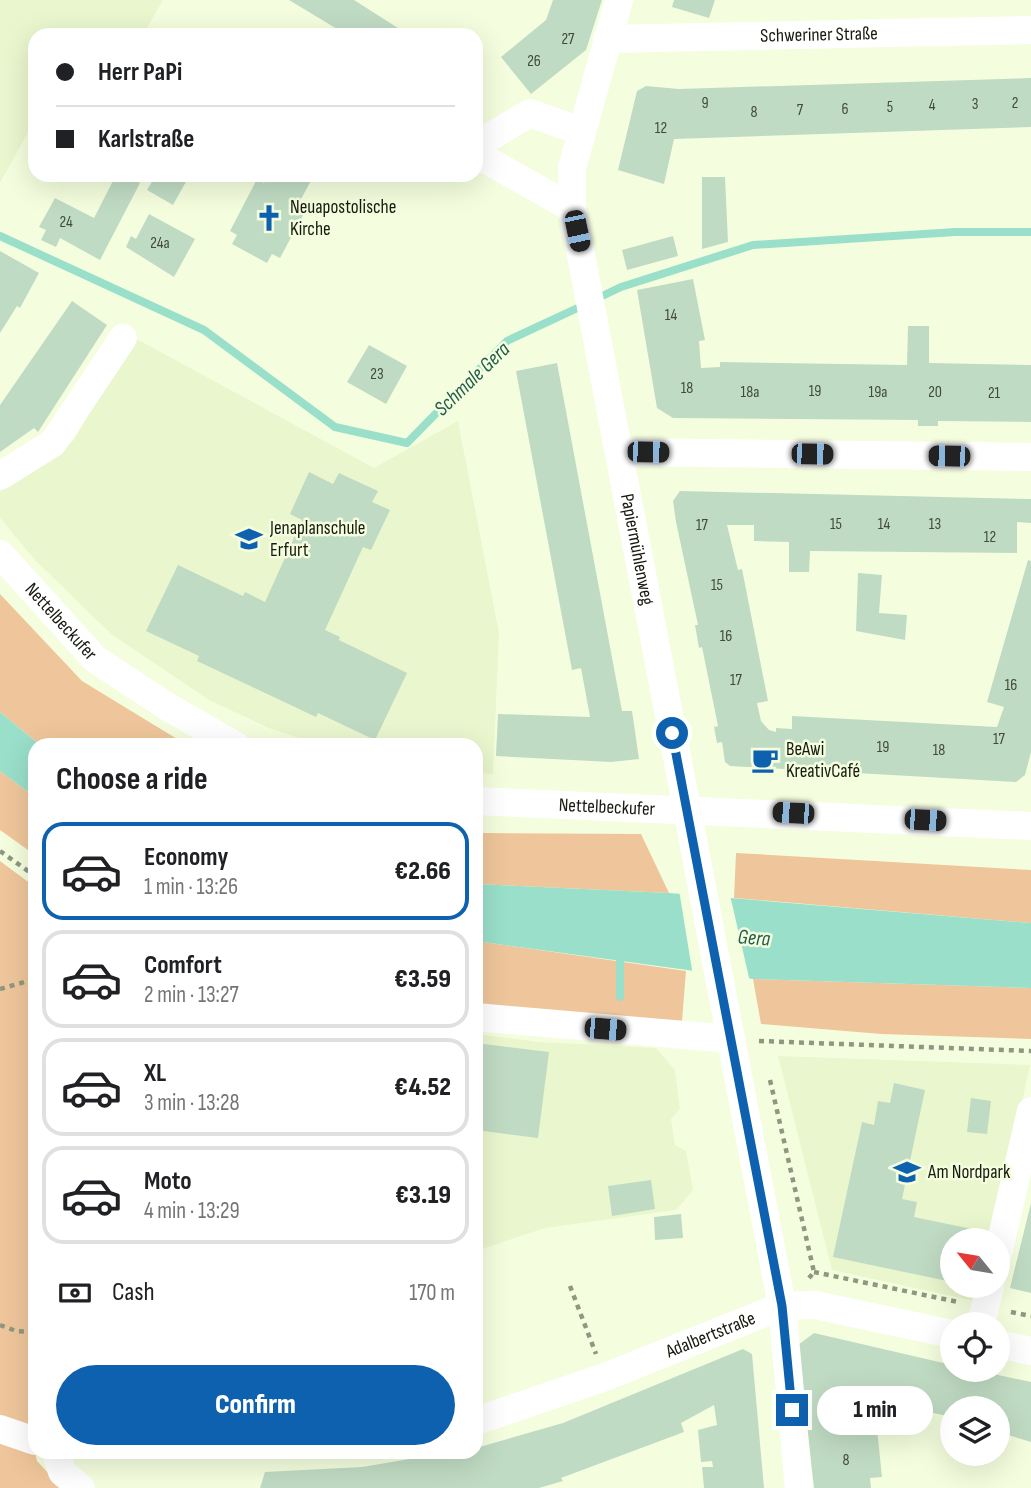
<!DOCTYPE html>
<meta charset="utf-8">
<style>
:root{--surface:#fff;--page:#f2f2f2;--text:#202124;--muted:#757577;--line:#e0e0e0;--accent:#0e61af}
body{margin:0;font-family:"Sofia Sans Condensed",sans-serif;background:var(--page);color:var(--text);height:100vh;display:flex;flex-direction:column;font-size:26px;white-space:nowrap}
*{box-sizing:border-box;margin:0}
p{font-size:23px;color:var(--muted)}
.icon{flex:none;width:38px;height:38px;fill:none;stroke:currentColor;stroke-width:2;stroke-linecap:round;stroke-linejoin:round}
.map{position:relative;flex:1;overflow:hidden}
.panel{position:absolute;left:28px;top:738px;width:455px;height:721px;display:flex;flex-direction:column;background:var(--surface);border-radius:21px;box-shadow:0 7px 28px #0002}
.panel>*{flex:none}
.guide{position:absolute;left:28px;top:28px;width:455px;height:154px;border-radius:21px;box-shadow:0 7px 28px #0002;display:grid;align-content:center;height:154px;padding:0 28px;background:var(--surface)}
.needle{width:46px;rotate:300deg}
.fabs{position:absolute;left:940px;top:1228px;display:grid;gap:14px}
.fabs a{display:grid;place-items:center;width:70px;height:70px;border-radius:50%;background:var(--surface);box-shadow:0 7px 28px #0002;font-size:35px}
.end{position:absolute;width:32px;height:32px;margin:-16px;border:9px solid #0e61af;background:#fff;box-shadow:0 0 0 4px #fff}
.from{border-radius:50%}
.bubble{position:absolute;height:49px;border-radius:24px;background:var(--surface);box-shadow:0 7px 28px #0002;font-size:23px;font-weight:800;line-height:49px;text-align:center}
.car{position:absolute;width:21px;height:42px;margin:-21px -10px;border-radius:9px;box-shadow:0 0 5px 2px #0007;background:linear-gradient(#222 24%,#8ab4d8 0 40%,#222 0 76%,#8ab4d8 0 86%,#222 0)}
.guide b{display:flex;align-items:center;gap:24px;height:66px;font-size:26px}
.guide b+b{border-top:2px solid var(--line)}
.guide i{width:18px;height:18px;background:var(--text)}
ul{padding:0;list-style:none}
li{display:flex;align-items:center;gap:21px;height:98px;margin:0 14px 10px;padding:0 14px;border:4px solid var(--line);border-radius:21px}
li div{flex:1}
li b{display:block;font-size:26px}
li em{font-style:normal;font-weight:800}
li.current{border-color:var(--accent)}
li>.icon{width:63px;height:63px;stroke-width:1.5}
h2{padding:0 28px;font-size:32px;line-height:84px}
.pay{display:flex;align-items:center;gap:18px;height:77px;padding:0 28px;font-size:26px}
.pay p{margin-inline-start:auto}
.cta{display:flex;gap:14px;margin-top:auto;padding:14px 28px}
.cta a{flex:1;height:80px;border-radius:42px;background:var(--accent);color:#fff;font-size:28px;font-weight:800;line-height:80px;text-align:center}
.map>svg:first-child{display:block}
</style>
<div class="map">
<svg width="1031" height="1488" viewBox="0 0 1031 1488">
<rect width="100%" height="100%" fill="#f4fede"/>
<path fill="#eaf6ce" d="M0,0H163L143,35H35V120L0,183Z
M133,337L374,468L458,421L499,633L493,774L476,773V746L320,745L269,728L209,700L111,634L35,560L0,518V491L74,440Z
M476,1034L539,1042L656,1048L675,1070L680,1109L671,1119L675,1145L686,1151L693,1190L676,1210L545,1228L476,1251Z
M778,1056L1030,1065L992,1241H952V1286H982L979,1302L832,1270Z"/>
<path fill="#efc69b" d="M0,594L82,681L187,745H40L0,712Z
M0,771L35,797V855L0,830Z
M476,833L641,834L669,893L476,884Z
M736,853L1031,870V923L734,898Z
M0,861L35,887V1224L30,1280L35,1452L37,1461L62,1488H0Z
M476,941L686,971L682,1021L476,1009Z
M753,979L1031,988V1039L881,1034L761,1024Z"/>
<path fill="#99dfca" d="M0,712L40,745L35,746V797L0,771Z
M476,884L669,893L1031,923V988L753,979L476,941Z"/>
<path fill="#f4fede" d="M679,890L730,895L750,982L693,976Z"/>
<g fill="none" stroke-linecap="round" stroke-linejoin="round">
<path stroke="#99dfca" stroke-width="8" d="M0,236L204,330L335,427L407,443L507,341L584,305
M596,299L621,287L753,245L955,232H1031
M620,951V997"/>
</g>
<path fill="#c0dbc3" d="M289,0H354L409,35H347Z
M553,0H602L586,50L531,94L501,57L546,20Z
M674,0H715L709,18L672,7Z
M1031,78V127L674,139L664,184L618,170L637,91L646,86L679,89Z
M116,175H125L140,183L100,260L60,238L56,247L41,240L46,230L39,227L55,198L94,218Z
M156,175H183L188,178L173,205L147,190Z
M268,175H314L300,201L308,206L280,258L272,254L267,263L232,244L237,235L230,231L257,179L264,183Z
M702,177H725L728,242L702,249Z
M149,214L195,239L174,277L126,247L131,236L136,239Z
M673,236L678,256L627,270L622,250Z
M0,251L39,273L20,308L17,306L0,333Z
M693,279L705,340L699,341L701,368L720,367V362L907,365L908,326H929V363L1031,365V422L938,421V426H918V420L673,418L657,408L637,290Z
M72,301L107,325L38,432L34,428L0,452V405Z
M369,345L407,366L386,404L347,382Z
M557,363L622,711H632L639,759L611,762L496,756L498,714L590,717L581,668L572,670L516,371Z
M309,472L333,484L339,473L378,491L372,502L390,510L371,550L363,547L325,630L340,637L339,640L407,673L375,740L318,713L316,717L197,661L199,656L146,631L178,565L243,596L245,592L265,602L302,520L290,514Z
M680,491L1031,499V523L1017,522V553L810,551L809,572H789V542L754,541V525H727L738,570L742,569L768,701L757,703L761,721L769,730L776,732V728L792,729V716L997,727L1004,707L987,702L1028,560L1031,561V752L1025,775L1016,782L730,766L725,762L722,742L717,743L714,727L718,726L702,647L699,648L695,625H698L676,522L673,501Z
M858,573L882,575L879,613L907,615L905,640L856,631Z
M476,1043L549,1052L538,1138L476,1130Z
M894,1083L925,1090L902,1199L917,1202L914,1217L986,1232L984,1241H952V1282L833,1257L862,1122L874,1125L878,1101L890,1103Z
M971,1098L991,1101L987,1134L967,1132Z
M651,1180L655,1209L612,1216L608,1186Z
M1031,1203V1293L1010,1288Z
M681,1214L683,1238L655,1240L654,1217Z
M814,1333L952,1365V1370H975L1031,1382V1442L998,1432V1409H952V1417L874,1400L882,1477L870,1478L871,1488H814L798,1345Z
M743,1349L752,1354L764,1488H704L702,1467H713L712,1461L701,1462L698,1430L717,1425L714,1405L681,1423L684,1432L561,1478L563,1481L539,1488H260L265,1472L362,1467L452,1452H476V1448L563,1423Z"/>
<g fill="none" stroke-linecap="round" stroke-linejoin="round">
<path stroke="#909781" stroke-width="4.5" stroke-dasharray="5 5" stroke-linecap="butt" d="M0,851L35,876
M0,989L35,979
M759,1041L1031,1051
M770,1080L814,1272L809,1278
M814,1272L958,1302
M570,1286L596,1354
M1011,1312L1031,1316
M0,1325L16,1331L35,1332"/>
<g stroke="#fff" stroke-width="28">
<path id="s1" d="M619,0L572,168V208L782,1306L799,1488"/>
<path id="s2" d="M607,39L1031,30"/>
<path d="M476,145L530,113L580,131"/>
<path d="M476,154L572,208"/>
<path d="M620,452L1031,457"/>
<path d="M0,476L53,443L123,338"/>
<path id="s3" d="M0,554L95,659L168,707L236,746"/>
<path id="s4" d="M476,801L1031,826"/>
<path d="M476,1017L731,1039"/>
<path d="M998,1254L1031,1111"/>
<path d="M981,1325L990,1286"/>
<path d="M998,1344L1031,1351"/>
<path id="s5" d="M476,1421L605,1377L782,1306L815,1305L952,1334"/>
<path d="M0,1429L35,1441"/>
<path d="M56,1452L62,1472L81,1488"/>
</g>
</g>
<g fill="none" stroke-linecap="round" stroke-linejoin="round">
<path stroke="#0e61af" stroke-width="9" d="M672,733L782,1306L792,1410"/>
</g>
<defs>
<symbol id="church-bare" viewBox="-9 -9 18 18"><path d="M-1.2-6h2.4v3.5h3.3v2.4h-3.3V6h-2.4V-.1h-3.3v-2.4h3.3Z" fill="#0e61af" stroke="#f4fede" stroke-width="2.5" paint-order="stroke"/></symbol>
<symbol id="school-bare" viewBox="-9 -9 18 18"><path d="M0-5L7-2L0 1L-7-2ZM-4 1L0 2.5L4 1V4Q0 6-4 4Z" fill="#0e61af" stroke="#f4fede" stroke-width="2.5" paint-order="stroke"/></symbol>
<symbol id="cafe-bare" viewBox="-9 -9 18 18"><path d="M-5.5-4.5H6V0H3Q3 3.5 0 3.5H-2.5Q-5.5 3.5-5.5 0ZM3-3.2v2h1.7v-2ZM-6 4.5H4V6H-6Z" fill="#0e61af" stroke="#f4fede" stroke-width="2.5" paint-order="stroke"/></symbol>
</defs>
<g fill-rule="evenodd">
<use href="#church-bare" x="250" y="199" width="38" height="38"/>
<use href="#school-bare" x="230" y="520" width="38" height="38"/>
<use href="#cafe-bare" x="746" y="741" width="38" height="38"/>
<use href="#school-bare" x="888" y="1153" width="38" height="38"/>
</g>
<g text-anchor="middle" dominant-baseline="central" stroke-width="5" stroke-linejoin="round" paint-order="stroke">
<g font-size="16" fill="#414a3c">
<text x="568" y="39">27</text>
<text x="534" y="61">26</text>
<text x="705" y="103">9</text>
<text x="1015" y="103">2</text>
<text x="975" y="104">3</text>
<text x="932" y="105">4</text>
<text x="890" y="107">5</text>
<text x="845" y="109">6</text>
<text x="800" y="110">7</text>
<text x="754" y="112">8</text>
<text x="661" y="128">12</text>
<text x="66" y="222">24</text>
<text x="160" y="243">24a</text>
<text x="671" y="315">14</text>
<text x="377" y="374">23</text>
<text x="687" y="388">18</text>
<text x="815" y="391">19</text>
<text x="750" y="392">18a</text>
<text x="878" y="392">19a</text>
<text x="935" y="392">20</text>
<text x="994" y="393">21</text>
<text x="836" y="524">15</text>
<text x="884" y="524">14</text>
<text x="935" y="524">13</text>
<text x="702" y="525">17</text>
<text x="990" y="537">12</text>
<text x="717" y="585">15</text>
<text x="726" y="636">16</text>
<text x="736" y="680">17</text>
<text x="1011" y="685">16</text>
<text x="999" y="739">17</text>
<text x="883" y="747">19</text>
<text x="939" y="750">18</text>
<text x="846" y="1460">8</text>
</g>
<g font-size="19" fill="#171a0f" stroke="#f4fede">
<text stroke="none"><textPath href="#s2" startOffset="212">Schweriner Straße</textPath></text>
<text stroke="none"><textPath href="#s1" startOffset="562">Papiermühlenweg</textPath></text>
<text stroke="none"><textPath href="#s3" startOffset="91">Nettelbeckufer</textPath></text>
<text stroke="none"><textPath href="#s4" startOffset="131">Nettelbeckufer</textPath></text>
<text stroke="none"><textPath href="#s5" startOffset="250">Adalbertstraße</textPath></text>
</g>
<g font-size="19" fill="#171a0f" stroke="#f4fede" text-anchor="start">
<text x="290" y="207">Neuapostolische<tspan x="290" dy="22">Kirche</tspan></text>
<text x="270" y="528">Jenaplanschule<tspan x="270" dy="22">Erfurt</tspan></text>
<text x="786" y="749">BeAwi<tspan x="786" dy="22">KreativCafé</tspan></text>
<text x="928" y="1172">Am Nordpark</text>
</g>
<g font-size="21" font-style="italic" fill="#245c4e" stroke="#f4fede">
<text transform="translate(472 379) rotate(-44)">Schmale Gera</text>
<text transform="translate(754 938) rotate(4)">Gera</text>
</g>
</g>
</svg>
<div class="fabs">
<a><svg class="needle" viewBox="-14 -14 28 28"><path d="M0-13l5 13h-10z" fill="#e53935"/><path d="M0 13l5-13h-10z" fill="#757577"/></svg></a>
<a><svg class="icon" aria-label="locate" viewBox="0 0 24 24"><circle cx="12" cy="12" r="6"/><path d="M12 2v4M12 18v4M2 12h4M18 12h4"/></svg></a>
<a><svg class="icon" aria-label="layers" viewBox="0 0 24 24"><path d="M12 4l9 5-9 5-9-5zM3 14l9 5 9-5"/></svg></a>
</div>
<i class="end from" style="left:672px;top:733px"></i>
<i class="end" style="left:792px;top:1410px"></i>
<div class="bubble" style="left:817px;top:1386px;width:116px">1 min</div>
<i class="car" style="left:577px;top:231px;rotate:168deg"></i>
<i class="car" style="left:648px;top:452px;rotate:91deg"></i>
<i class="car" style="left:812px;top:454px;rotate:91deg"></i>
<i class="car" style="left:949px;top:456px;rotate:271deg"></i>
<i class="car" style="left:793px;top:813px;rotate:273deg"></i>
<i class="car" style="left:925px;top:820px;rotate:93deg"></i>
<i class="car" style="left:605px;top:1029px;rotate:95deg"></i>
<div class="guide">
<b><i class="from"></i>Herr PaPi</b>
<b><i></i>Karlstraße</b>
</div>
<section class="panel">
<h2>Choose a ride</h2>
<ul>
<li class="current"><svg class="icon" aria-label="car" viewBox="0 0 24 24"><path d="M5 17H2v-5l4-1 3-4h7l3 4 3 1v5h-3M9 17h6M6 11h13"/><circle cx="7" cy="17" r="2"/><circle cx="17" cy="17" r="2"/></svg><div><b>Economy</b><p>1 min · 13:26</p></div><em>€2.66</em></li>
<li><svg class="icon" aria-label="car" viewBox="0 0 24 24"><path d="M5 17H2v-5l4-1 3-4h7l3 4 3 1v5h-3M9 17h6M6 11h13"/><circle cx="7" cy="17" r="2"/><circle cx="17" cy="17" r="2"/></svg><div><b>Comfort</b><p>2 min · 13:27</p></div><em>€3.59</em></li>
<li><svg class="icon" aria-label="car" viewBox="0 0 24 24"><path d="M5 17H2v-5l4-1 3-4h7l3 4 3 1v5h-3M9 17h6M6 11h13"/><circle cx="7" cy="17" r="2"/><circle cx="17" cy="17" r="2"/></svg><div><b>XL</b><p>3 min · 13:28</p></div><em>€4.52</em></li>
<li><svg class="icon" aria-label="car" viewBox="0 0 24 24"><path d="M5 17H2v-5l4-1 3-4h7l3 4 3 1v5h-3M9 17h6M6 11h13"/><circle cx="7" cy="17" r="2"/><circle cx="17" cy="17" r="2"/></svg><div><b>Moto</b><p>4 min · 13:29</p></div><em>€3.19</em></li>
</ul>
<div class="pay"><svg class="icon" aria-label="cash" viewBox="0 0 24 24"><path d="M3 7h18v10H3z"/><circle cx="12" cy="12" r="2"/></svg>Cash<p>170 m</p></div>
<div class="cta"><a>Confirm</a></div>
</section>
</div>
